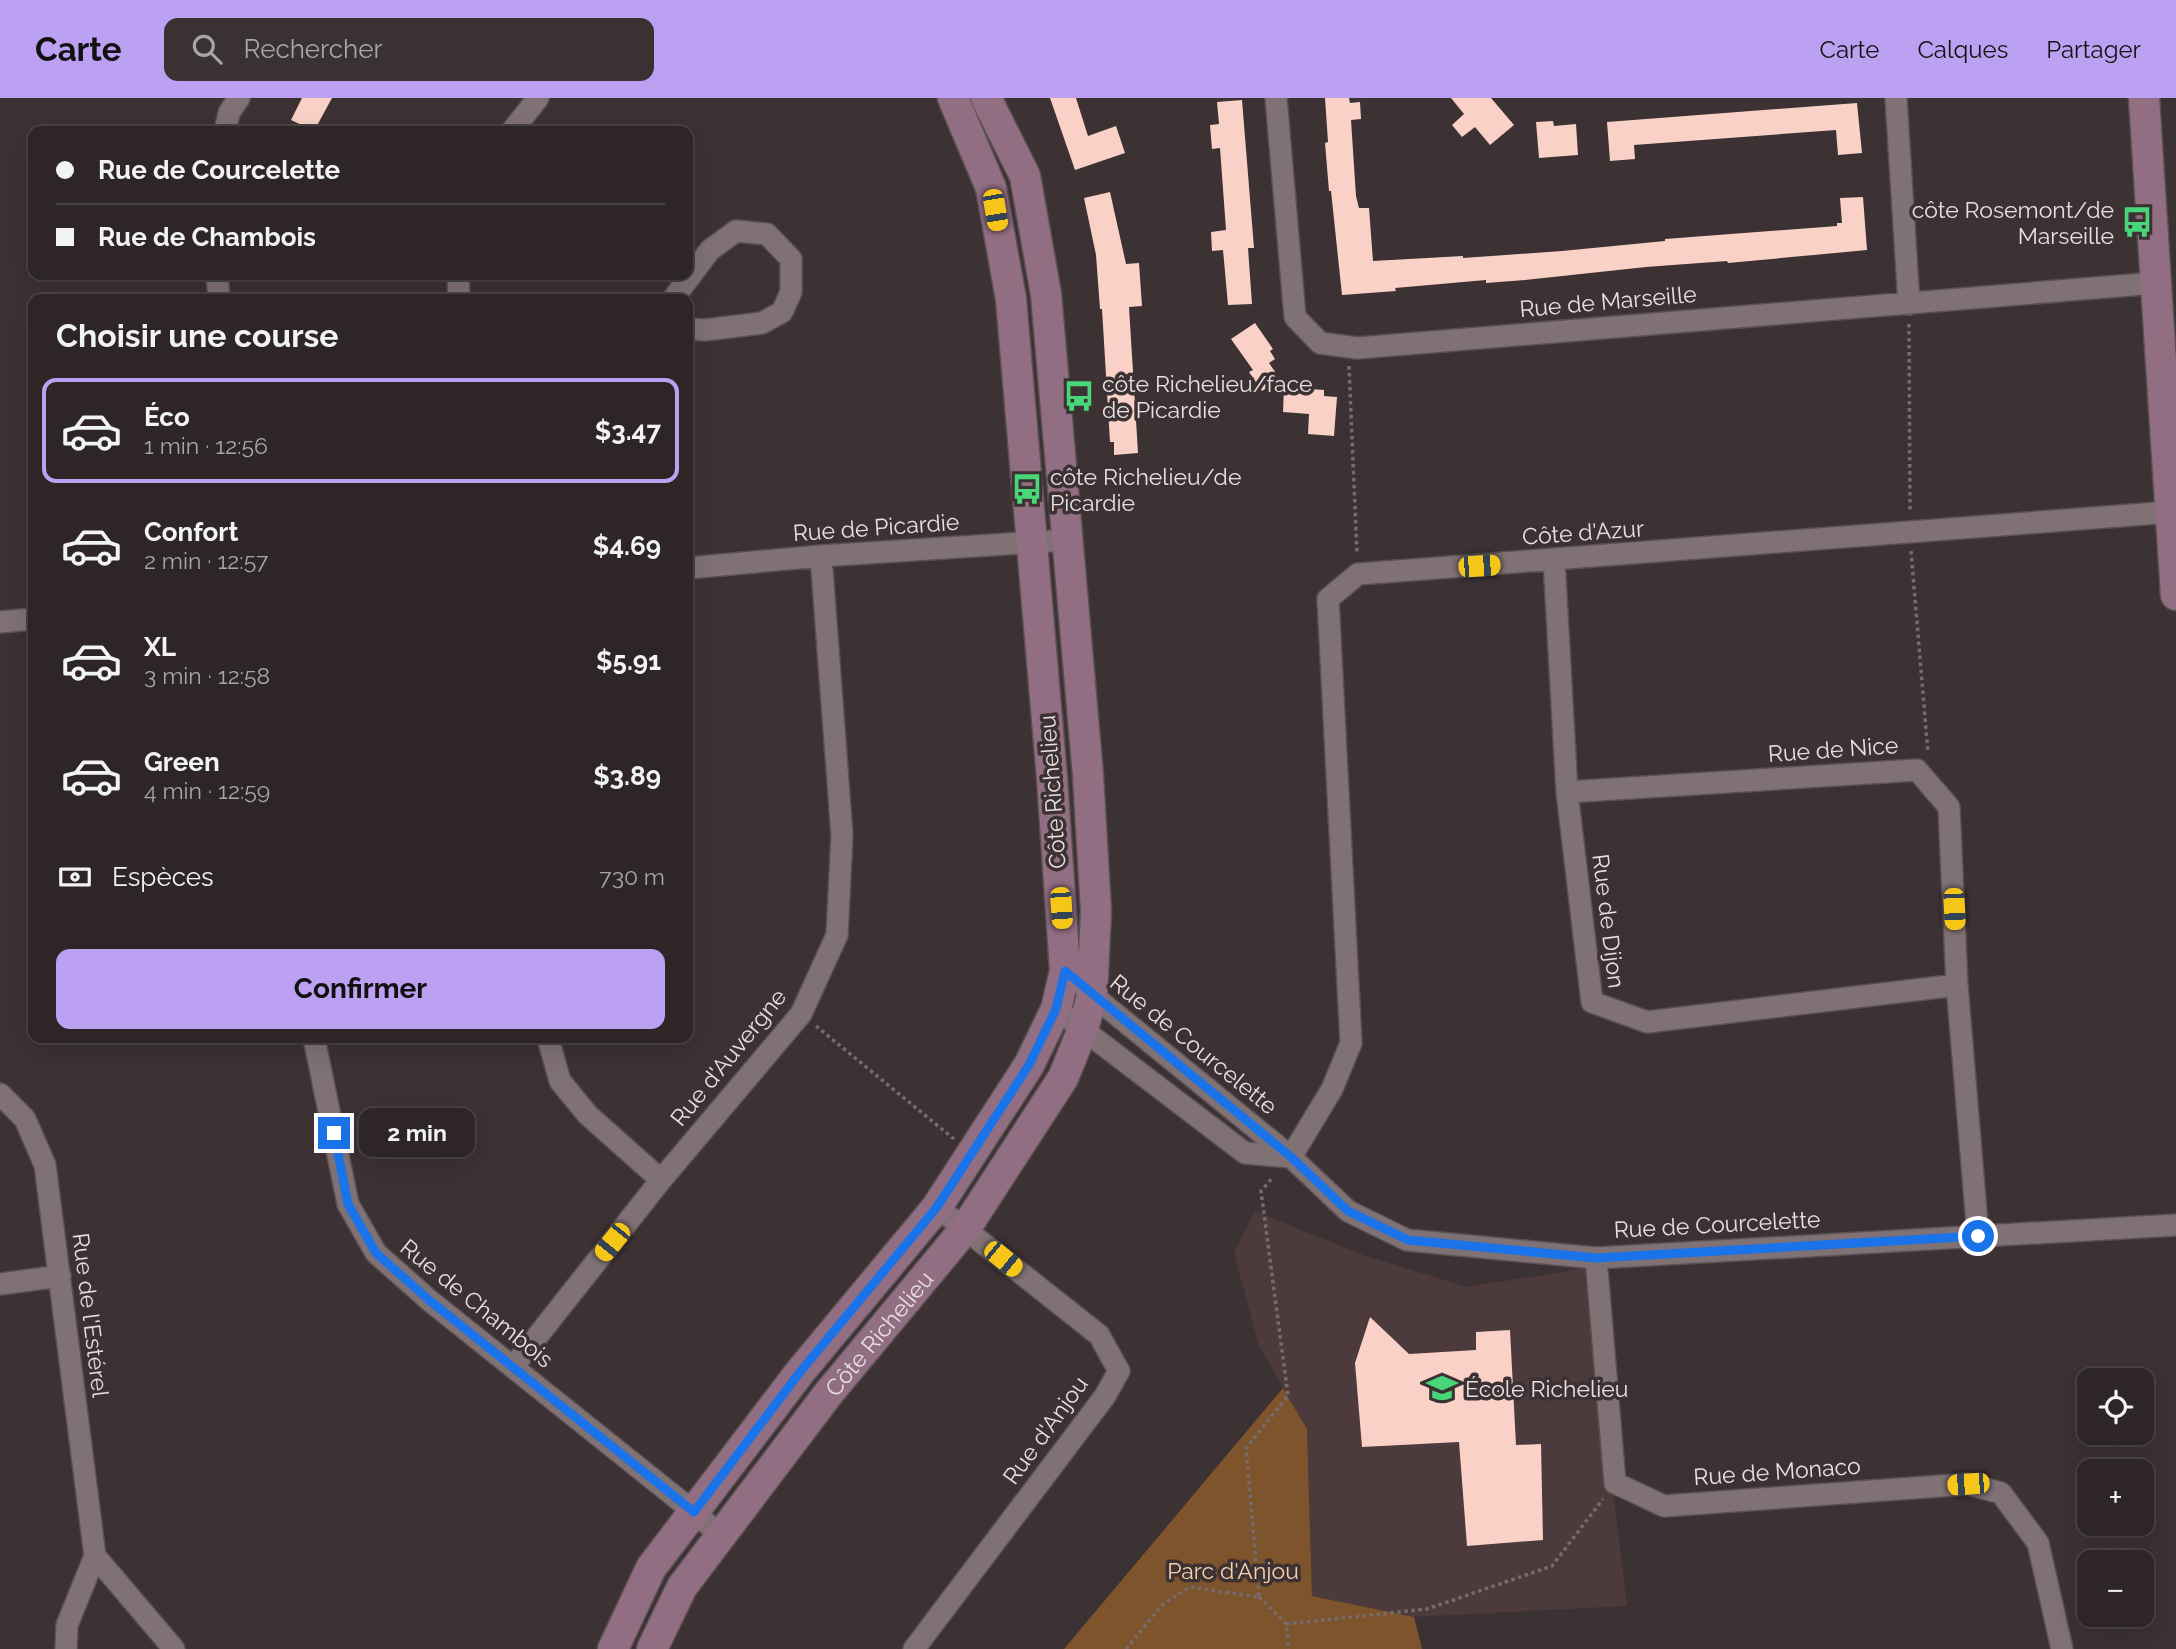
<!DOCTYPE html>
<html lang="fr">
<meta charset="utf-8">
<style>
:root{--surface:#2d2526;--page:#393132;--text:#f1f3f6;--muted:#a7a5a7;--line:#484243;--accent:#bca0f2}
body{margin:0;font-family:Raleway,sans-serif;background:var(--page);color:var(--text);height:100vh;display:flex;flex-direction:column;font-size:26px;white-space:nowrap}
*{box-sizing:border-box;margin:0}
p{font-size:23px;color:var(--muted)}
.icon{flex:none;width:38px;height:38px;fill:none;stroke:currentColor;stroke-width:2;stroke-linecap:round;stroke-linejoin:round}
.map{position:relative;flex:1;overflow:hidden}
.sheet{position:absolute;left:28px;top:196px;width:665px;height:749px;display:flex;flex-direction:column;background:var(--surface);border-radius:14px;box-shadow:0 7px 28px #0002,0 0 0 2px var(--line)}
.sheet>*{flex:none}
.guide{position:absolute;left:28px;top:28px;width:665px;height:154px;border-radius:14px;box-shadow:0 7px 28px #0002,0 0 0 2px var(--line);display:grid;align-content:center;height:154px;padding:0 28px;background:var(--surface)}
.fabs{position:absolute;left:2077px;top:1270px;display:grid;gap:14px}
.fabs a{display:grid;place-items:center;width:77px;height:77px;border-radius:14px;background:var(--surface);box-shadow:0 7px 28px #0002,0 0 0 2px var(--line);font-size:35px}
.end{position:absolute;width:32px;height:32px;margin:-16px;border:9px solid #1a73e8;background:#fff;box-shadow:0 0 0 4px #fff}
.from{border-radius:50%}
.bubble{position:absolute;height:49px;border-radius:14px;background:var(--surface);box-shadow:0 7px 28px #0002,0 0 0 2px var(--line);font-size:23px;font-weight:700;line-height:49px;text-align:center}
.car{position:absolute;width:21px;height:42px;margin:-21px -10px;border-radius:9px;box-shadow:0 0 5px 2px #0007;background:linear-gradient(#f5c518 24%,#345 0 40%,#f5c518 0 76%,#345 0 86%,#f5c518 0)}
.guide b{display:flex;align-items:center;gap:24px;height:66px;font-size:26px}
.guide b+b{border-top:2px solid var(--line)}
.guide i{width:18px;height:18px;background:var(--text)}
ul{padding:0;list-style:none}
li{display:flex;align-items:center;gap:21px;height:105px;margin:0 14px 10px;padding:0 14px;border:4px solid transparent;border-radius:14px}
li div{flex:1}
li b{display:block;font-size:26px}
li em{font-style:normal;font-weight:700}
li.current{border-color:var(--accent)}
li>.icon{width:63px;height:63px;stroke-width:1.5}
h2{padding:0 28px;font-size:32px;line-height:84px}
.pay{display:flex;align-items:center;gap:18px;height:77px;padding:0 28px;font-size:26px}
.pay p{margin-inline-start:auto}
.action{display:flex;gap:14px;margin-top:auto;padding:14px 28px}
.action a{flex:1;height:80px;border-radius:14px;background:var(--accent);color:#111;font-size:28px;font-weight:700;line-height:80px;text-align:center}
header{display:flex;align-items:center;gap:42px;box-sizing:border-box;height:98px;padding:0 35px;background:var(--accent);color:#111}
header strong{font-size:33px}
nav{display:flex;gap:38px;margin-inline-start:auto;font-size:24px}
.search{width:490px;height:63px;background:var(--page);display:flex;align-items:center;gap:18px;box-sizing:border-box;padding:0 24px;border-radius:14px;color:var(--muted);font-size:26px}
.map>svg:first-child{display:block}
</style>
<header>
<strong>Carte</strong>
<div class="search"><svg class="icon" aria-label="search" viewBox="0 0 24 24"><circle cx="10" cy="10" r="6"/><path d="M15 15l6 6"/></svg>Rechercher</div>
<nav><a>Carte</a><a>Calques</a><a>Partager</a></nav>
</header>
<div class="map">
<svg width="2176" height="1551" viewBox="0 0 2176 1551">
<rect width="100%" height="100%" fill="#3c3133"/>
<path fill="#4c3a3d" d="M1255,1113L1363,1157L1467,1189L1586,1170L1627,1508L1414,1519L1312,1498L1307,1331L1259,1248L1234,1155Z"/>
<path fill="#7d542b" d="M1283,1290L1307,1331L1312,1498L1414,1519L1422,1551H1064Z"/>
<path fill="#f9d1c6" d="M302,0H332L314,33L291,22Z
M1050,0H1076L1088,38L1116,28L1125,55L1075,72Z
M1325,0H1349L1350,5L1360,4L1361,21L1351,22L1356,98L1359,110H1369L1373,163L1463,158V160L1562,153L1665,143V141L1837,128V125H1842L1840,100L1863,99L1867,152L1728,165L1727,163L1646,169L1525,182L1486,185V182L1395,190L1396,193L1342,197L1331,93H1329L1325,45L1328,44Z
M1451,0H1491L1514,27L1490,47L1475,29L1462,39L1452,27L1464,16Z
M1242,2L1254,150H1248L1252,206L1228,207L1223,152L1212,153L1211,134L1226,132L1220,50L1212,51L1210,27L1219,26L1217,4Z
M1857,5L1862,55L1838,57L1836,32L1634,47L1635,61L1610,63L1607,24Z
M1553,23L1554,28L1576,26L1578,57L1539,60L1536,24Z
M1110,94L1126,166L1139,165L1142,208L1129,209L1138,355L1114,357V344H1110L1102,211H1100L1096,157L1084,100Z
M1255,225L1273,251L1270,253L1275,261L1269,265L1280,281L1262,293L1249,274L1253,272L1231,241Z
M1284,289L1324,292V298L1337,299L1334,338L1308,336L1309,316L1283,314Z
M1370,1219L1409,1256L1476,1252V1234L1510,1232L1516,1347L1541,1346L1543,1442L1467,1448L1459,1344L1362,1349L1355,1265Z"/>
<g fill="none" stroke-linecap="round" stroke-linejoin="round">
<defs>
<path id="street" d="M1276,0L1295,219L1320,245L1357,250L2156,185
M1896,0L1909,206
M225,33L229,15L239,0
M512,33L538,0
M217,177L219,201
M458,177L459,201
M673,201L710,152L736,133L767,136L791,161V194L782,214L762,225L705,232L688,231
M1554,462L1567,694L1592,904L1647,924L1957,887
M688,470L821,458L1068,442
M0,524L33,521
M1567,694L1917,672L1949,709L1957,887L1978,1138
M1085,891L1291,1059L1348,1113L1407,1142L1596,1160L2176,1127
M1056,911L1245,1055L1291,1059
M314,940L348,1106L376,1155L429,1202L694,1414L721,1438
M548,940L560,983L588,1017L661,1082
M0,996L25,1021L45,1067L95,1458L67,1527L66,1551
M1291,1059L1332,991L1351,945L1328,501L1358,476L2171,414
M1596,1160L1615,1385L1664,1408L1968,1386L2001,1395L2038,1445L2062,1551
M0,1186L60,1178
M513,1269L661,1082L801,916L837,837L842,737L821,458
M95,1458L174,1551
M914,1551L1105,1298L1119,1273L1099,1237L937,1109"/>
<g id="secondary">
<path d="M2144,0L2176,497"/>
<path d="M613,1551L651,1470L800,1274L937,1109L1029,967L1056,911L1065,873L1052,680L1011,201L991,90L953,0"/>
<path id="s1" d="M652,1551L682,1489L828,1296L965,1131L1063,980L1083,931L1092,898L1096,813L1088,677L1046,196L1025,78L986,0"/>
</g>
</defs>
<use href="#street" stroke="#5a5051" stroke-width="24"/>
<use href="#secondary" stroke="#5a5051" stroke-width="33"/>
<path stroke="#766c6e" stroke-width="3.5" stroke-dasharray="3.5 3.5" stroke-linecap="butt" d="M1909,226L1910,414
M1349,268L1357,457
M1911,453L1928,655
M816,928L954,1041
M1259,1499L1286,1526L1289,1551
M1286,1526L1427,1511L1552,1468L1603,1401
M1126,1551L1162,1507L1190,1489L1259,1499L1246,1350L1288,1298L1261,1093L1273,1079"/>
<use href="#street" stroke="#807274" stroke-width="21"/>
<use href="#secondary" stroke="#926e83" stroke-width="30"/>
</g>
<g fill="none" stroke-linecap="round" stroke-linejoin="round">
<path stroke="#1a73e8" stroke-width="9" d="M334,1035L348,1106L376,1155L429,1202L694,1414L800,1274L937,1109L1029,967L1056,911L1065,873L1291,1059L1348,1113L1408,1142L1596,1160L1978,1138"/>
</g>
<defs>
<symbol id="bus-bare" viewBox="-9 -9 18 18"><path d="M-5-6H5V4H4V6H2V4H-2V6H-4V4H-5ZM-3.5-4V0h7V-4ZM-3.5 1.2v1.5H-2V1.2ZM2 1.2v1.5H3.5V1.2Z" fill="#47d779" stroke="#3c3133" stroke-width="2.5" paint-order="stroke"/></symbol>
<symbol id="school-bare" viewBox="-9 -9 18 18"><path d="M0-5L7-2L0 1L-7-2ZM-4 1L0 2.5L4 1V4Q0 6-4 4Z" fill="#47d779" stroke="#3c3133" stroke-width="2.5" paint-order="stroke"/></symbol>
</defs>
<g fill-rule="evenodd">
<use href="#bus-bare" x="2115" y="102" width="44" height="44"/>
<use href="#bus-bare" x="1057" y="276" width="44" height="44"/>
<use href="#bus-bare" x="1005" y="369" width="44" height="44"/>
<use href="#school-bare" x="1420" y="1268" width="44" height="44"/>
</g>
<g text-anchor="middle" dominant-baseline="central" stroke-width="7" stroke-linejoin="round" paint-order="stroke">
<g font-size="23" fill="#e7dfe0" stroke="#3c3133" text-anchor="start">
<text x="2114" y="111" text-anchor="end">côte Rosemont/de<tspan x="2114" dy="26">Marseille</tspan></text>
<text x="1102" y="285">côte Richelieu/face<tspan x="1102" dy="26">de Picardie</tspan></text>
<text x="1050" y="378">côte Richelieu/de<tspan x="1050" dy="26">Picardie</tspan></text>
<text x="1465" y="1290">École Richelieu</text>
</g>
<g font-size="23" fill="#e7dfe0" stroke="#3c3133">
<text transform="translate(1608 203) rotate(-5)">Rue de Marseille</text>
<text transform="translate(876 429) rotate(-4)">Rue de Picardie</text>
<text transform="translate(1583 434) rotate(-4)">Côte d'Azur</text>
<text transform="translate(1833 651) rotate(-4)">Rue de Nice</text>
<text transform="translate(1052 694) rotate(-94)">Côte Richelieu</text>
<text transform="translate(1609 823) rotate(83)">Rue de Dijon</text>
<text transform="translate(1194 946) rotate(39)">Rue de Courcelette</text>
<text transform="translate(728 959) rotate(-51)">Rue d'Auvergne</text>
<text transform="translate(1717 1126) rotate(-3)">Rue de Courcelette</text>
<text transform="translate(477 1205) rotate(39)">Rue de Chambois</text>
<text transform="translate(91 1217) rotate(83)">Rue de l'Estérel</text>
<text stroke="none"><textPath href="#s1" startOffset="390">Côte Richelieu</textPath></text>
<text transform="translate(1045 1332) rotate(-54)">Rue d'Anjou</text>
<text transform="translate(1777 1373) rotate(-4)">Rue de Monaco</text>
</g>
<g font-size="23" fill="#f3cfae" stroke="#3c3133">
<text x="1233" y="1472">Parc d'Anjou</text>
</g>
</g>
</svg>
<div class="fabs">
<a><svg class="icon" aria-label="locate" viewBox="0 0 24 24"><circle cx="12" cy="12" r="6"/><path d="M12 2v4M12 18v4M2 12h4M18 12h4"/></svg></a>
<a>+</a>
<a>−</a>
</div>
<i class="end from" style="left:1978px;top:1138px"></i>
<i class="end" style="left:334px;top:1035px"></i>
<div class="bubble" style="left:359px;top:1010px;width:116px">2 min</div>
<i class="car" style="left:995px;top:112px;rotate:170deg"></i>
<i class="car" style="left:1479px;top:468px;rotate:86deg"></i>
<i class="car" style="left:1061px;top:810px;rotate:176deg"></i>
<i class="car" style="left:1954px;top:811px;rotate:177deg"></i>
<i class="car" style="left:612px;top:1144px;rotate:219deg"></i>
<i class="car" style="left:1003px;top:1161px;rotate:129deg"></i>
<i class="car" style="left:1968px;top:1386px;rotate:266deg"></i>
<div class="guide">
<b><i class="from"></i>Rue de Courcelette</b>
<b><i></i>Rue de Chambois</b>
</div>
<section class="sheet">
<h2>Choisir une course</h2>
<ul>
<li class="current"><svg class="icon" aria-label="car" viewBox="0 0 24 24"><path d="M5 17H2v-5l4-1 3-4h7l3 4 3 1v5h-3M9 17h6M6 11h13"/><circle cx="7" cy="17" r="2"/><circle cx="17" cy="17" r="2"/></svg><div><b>Éco</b><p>1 min · 12:56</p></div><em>$3.47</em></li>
<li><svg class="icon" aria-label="car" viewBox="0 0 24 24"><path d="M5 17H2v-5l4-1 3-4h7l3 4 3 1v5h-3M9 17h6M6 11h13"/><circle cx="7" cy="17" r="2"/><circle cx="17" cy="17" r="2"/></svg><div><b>Confort</b><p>2 min · 12:57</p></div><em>$4.69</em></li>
<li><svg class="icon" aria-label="car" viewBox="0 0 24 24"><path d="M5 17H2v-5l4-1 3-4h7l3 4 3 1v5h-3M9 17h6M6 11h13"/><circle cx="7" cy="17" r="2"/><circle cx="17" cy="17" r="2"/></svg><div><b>XL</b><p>3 min · 12:58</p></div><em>$5.91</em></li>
<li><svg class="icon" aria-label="car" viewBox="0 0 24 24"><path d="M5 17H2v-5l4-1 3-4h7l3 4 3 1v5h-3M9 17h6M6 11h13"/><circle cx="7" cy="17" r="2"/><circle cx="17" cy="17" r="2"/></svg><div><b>Green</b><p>4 min · 12:59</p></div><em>$3.89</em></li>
</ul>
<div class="pay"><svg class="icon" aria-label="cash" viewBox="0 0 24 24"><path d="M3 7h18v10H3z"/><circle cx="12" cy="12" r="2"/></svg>Espèces<p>730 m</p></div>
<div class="action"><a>Confirmer</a></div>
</section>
</div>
